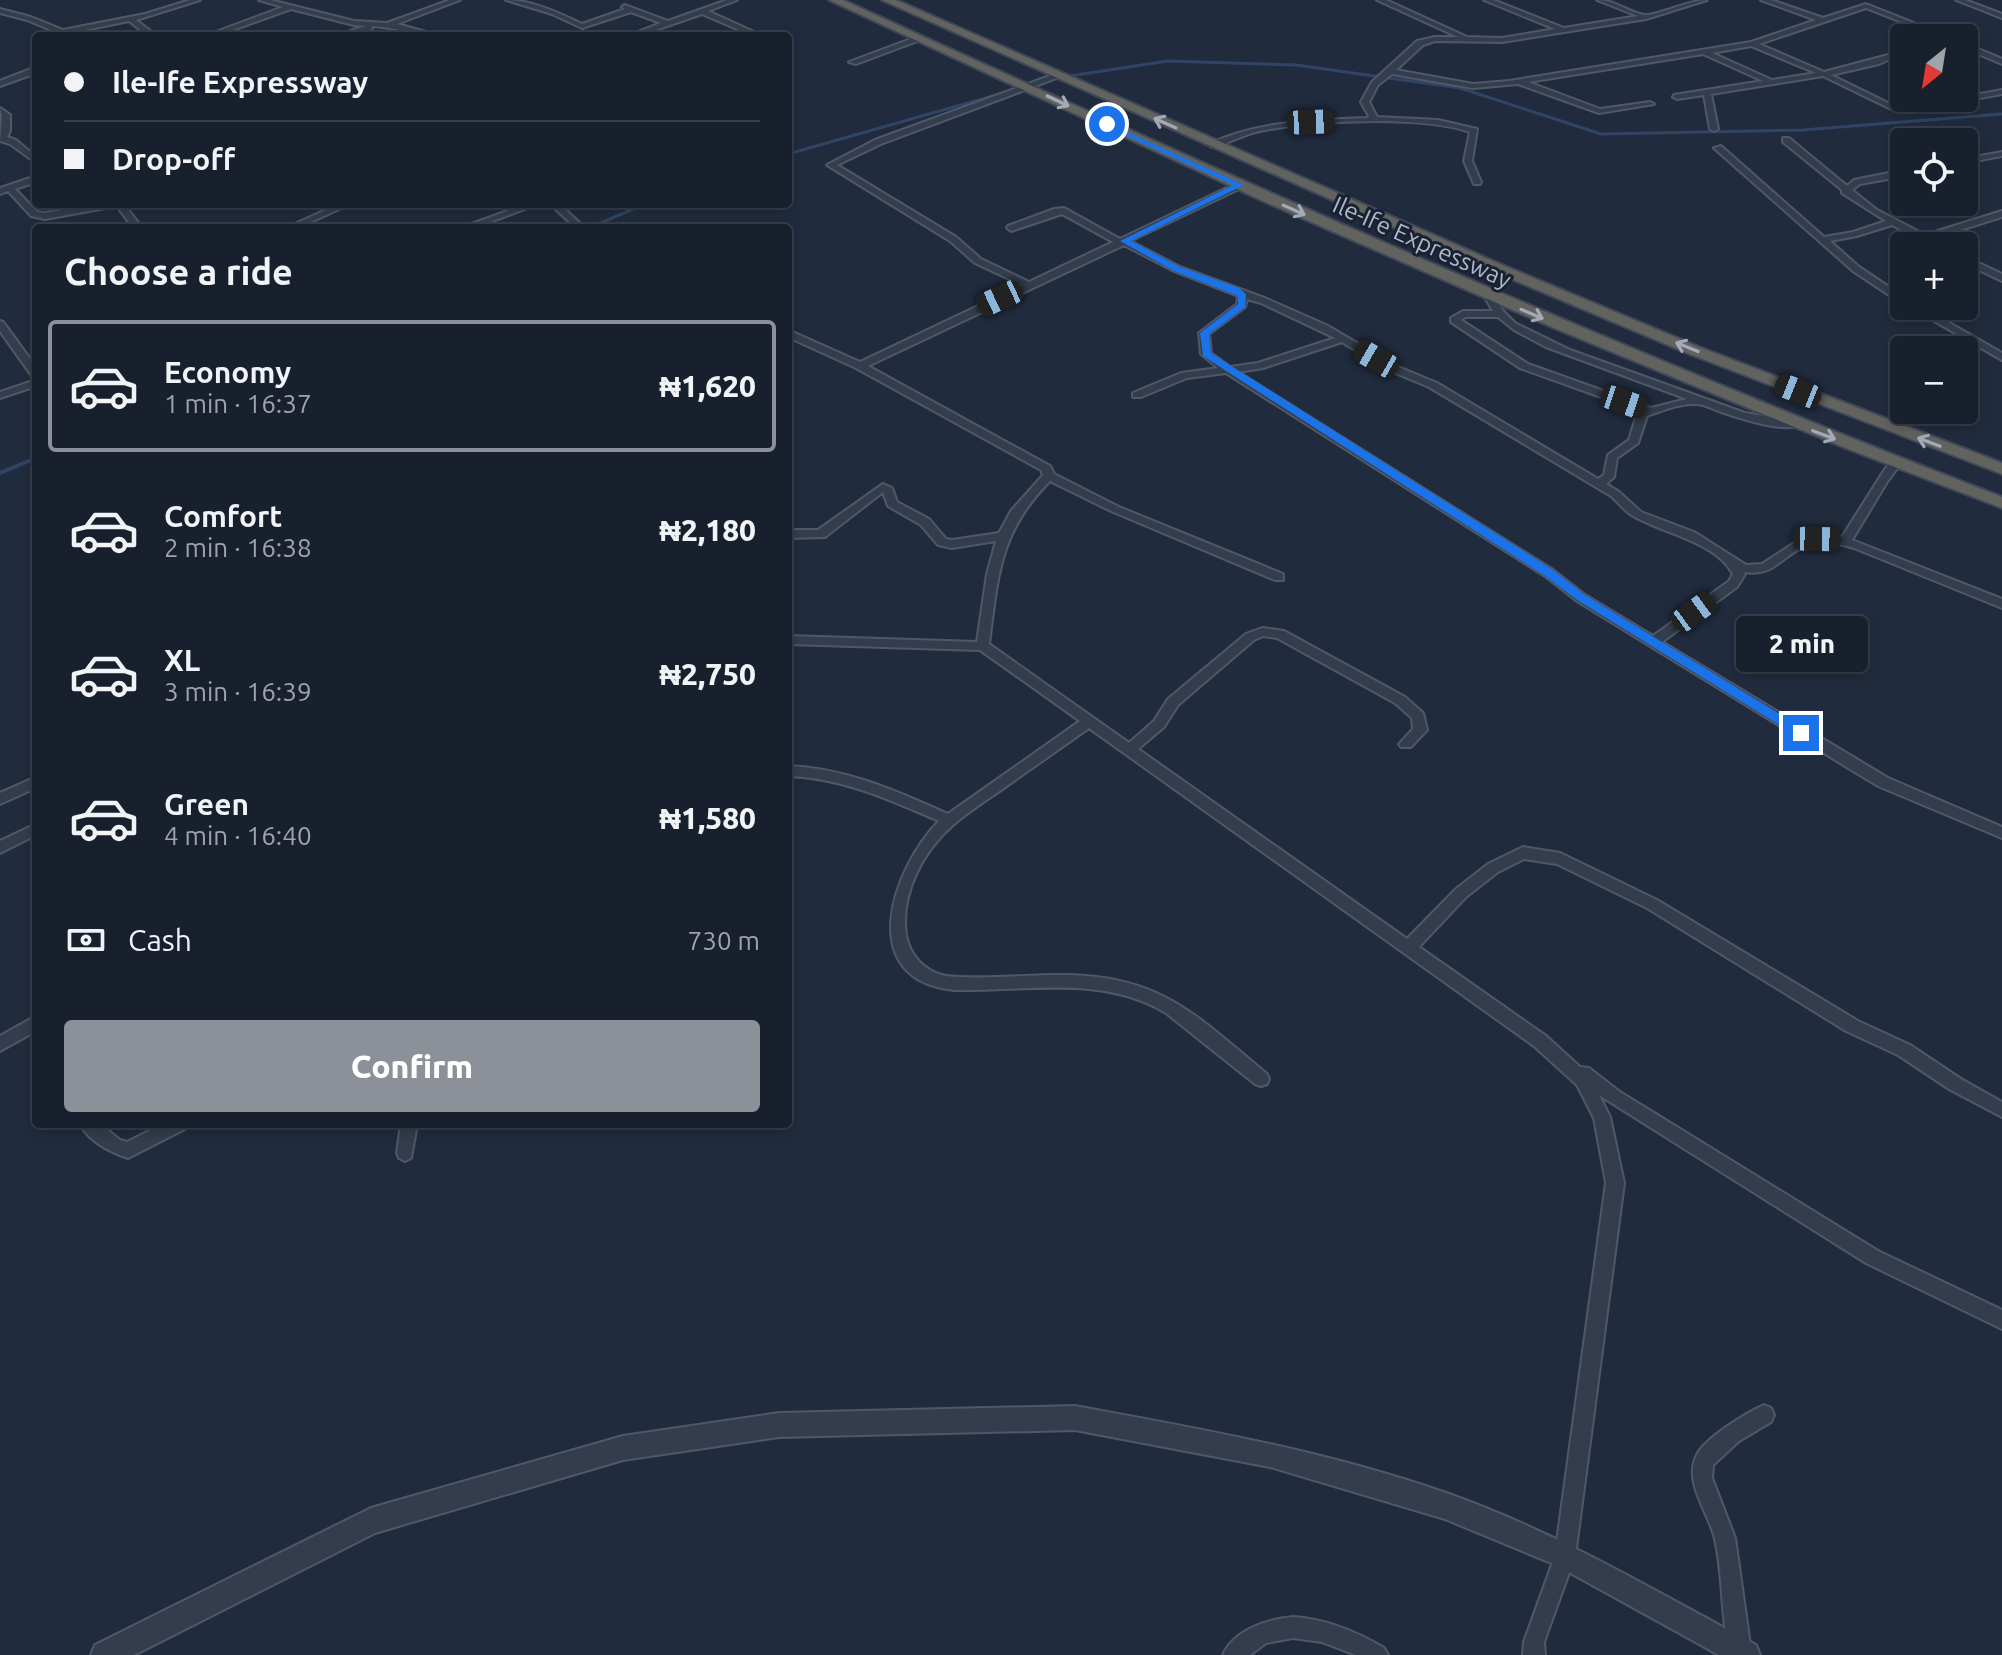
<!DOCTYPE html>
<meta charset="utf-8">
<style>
:root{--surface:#18202e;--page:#252d3a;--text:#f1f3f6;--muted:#9fa3aa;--line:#363e4a;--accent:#8c9099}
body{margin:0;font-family:Ubuntu,sans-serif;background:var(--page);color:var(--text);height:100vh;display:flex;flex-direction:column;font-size:30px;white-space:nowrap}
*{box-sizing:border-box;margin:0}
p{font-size:26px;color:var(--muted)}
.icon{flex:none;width:44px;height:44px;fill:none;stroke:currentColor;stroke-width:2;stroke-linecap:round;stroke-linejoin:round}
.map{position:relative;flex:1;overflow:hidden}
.drawer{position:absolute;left:32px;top:224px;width:760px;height:904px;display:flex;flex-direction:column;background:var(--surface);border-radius:8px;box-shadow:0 4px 12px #0003,0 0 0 2px var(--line)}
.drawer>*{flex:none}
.banner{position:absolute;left:32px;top:32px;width:760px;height:176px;border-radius:8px;box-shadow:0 4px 12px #0003,0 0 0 2px var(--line);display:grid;align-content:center;height:176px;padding:0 32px;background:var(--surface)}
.needle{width:52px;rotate:210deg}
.controls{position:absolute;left:1890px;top:24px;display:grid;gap:16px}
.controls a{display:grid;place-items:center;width:88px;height:88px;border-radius:8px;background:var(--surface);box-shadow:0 4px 12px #0003,0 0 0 2px var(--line);font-size:40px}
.end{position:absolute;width:36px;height:36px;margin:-18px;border:10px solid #1a73e8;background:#fff;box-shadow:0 0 0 4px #fff}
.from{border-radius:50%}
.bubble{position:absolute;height:56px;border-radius:8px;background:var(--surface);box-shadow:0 4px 12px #0003,0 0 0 2px var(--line);font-size:26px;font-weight:800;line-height:56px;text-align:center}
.car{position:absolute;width:24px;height:48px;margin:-24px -12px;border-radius:10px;box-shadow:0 0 6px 2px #0007;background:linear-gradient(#222 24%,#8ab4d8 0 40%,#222 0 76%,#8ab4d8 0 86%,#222 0)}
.banner b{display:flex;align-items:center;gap:28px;height:76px;font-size:30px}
.banner b+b{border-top:2px solid var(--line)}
.banner i{width:20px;height:20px;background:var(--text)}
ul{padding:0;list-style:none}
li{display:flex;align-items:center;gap:24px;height:132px;margin:0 16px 12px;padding:0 16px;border:4px solid transparent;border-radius:8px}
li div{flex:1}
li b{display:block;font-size:30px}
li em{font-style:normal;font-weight:800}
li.current{border-color:var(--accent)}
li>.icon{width:72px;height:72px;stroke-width:1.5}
h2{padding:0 32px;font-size:36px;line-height:96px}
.pay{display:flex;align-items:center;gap:20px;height:88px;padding:0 32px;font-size:30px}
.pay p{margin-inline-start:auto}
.action{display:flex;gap:16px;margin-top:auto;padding:16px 32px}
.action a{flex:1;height:92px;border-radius:8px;background:var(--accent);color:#fff;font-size:32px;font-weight:800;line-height:92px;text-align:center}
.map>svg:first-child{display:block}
</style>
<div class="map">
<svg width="2002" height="1655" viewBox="0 0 2002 1655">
<rect width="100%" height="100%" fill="#202b3d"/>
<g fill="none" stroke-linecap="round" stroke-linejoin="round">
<path stroke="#304464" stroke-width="3" d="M1050,79L1168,61L1296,65L1460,88L1601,134L1803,130L2002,114
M788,154L1010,91
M589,228L645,204"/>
<path stroke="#304464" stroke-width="4" d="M0,473L36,458"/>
<defs>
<path id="minor" d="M190,0H200L136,20L157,36H148L129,21L70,33L75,36H65L27,20L0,13V9L31,17L63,30L145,14Z
M259,0H270L354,21L387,23L450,0H460L397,24L441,36C417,36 395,27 372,26V29L347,36H335L366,26L354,25L291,9L216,36H205L283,7Z
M506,0C532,0 559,13 582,24L625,9L622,7L625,5L668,21L727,0H737L708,11L763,36H753L702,14L638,36H627L661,23L631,12L582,28L552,14Z
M1377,0H1386L1467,37L1502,38L1555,29L1484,0H1493L1564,28L1638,16L1597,0C1616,0 1629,13 1645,15C1657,16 1689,0 1707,0L1646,19L1502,42L1435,41L1423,45L1396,70L1473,84L1509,81L1751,42L1816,20L1761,0H1771L1823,18L1866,4L1952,38H1942L1866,8L1759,44L1824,72L1892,54V58L1879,64L1831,75L1892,105L1937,102L2002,90V94L1937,106L1891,109L1823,76L1711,94L1718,129L1714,131L1710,129L1704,95L1677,99L1673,97L1674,95L1763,81L1703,54L1528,82L1600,109L1650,102L1654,104L1599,113L1518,84L1473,88L1392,74L1378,85L1369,102L1377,117L1438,120L1477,129L1472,161L1481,182L1480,184H1474L1464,161L1470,132C1422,115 1301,120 1252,133C1240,137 1228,142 1217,147H1211V143C1261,121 1313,120 1367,118L1369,116L1361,102L1372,82L1417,41L1435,37H1458ZM1751,46L1816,73L1772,80L1712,53Z
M1956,0H1965L2002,14V18Z
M916,37L923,39L856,64L849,62Z
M1964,43L2002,59V64L1964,48Z
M33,68H36V73L0,86V81Z
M1055,74L1062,76L881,144L837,165L956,237L981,259L1029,282L1113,242L1062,214L1011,231L1007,228L1008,226L1054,209L1064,208L1120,239L1237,183H1243V187L1130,241L1180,267L1267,299L1328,326L1396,366L1437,383L1598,479L1604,475L1608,455L1629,440L1637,414L1640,411L1520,368L1451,322V318L1463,311H1493L1484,296L1492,294L1504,312L1515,323L1570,350L1745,413L1800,422L1801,424C1786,434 1739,418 1721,412C1713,409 1704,404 1696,404C1680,403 1662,411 1647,416L1638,443L1617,458L1614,477L1606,484L1619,492L1641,512L1694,532L1746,565L1762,564L1802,538L1835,535L1842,537L1885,469L1892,461H1900L1901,463L1887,482L1852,540L2002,599V608L1854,548C1840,544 1823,540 1808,545C1782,554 1776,577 1744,572L1745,574L1737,587L1662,642L1888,778L2002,827V838L1878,786L1845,766L1577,601L1545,576L1226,373L1187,378L1141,397H1133V393L1181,373L1218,368L1201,354L1199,333L1237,304L1238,296L1174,271L1124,245L868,366L1050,466L1054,474L1119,507L1283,574V580H1275L1111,511L1050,481C999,532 998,576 989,644L1129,743L1154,721L1168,699L1246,634L1262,628L1284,631L1405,697L1423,713L1427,730L1411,747H1401L1399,744L1413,729L1412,718L1395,703L1277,638L1263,636L1254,640L1178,705L1164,727L1138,749L1407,939L1456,889L1488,864L1523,847L1560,853L1657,900L1858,1021L1910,1045L1961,1079L2002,1102V1117L1949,1089L1898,1055L1846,1031L1647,908L1557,864L1524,859L1498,872L1466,897L1419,947L1546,1036L1580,1067L1589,1068L1620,1092L1878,1251L2002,1310V1329L1866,1263L1599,1095L1610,1117L1624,1183L1575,1556L1544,1642L1545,1655H1523L1524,1642L1555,1556L1606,1183L1594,1118L1577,1085L1534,1046L1089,728C1062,747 1035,766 1008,785C990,798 970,810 953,825C923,851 900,894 906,935C910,956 925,972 946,976C987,980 1028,974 1069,975C1163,977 1199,1018 1267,1074L1269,1079L1267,1084L1261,1086L1255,1084L1166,1013C1102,974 1025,992 954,990C854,980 892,869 939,821C890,800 843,778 788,776V766C846,768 896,791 948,814L1080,721L980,650L788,644V636L977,642L987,574L996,541L952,548L938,545L921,525L888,506L883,492L825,537L788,538V530H818L883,484L892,488L897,502L929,519L946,539L952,540L999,533L1011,511L1043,475L1041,470L856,368L788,337V330L860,362L1022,285L975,263L950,241L827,165L875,140ZM1247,299L1261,303L1335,338L1258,363L1230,367L1211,353L1209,334L1245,307ZM1465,317H1498L1514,330L1546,347L1687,399L1651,408L1528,364L1461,320ZM1342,342L1388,370L1429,387L1611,496C1619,503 1626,513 1635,517C1665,534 1716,542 1733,574L1729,581L1653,636L1585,595L1553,570L1238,372L1263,368Z
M0,108L10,115V131L7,137L16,140L36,157V163L10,144L0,141L2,116Z
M1783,138H1789L1847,186L1854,180L1904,170V176L1860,184L1852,190L1877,210L1925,235L2002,211V217L1932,239L1944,246H1932L1892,225L1857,236L1830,241L1859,267L1904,297V304L1901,303L1853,271L1714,148L1721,146L1824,237L1853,232L1886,221L1842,193V190L1783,142Z
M2002,152V156L1964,163V159Z
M36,176V182L15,189L37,212L45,213L99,204H124L142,228H133L117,206L45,219L31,216L8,191L0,194V188Z
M339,204H350L298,228H286Z
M526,204H538L474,228H461Z
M550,204H559L585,228H576Z
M1964,256L2002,274V281L1964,263Z
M1908,306H1920L2002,353V360Z
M0,321L3,322L36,367V377L32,376L0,331Z
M36,380V386L0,398V392Z
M36,777V788L0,804V793Z
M36,824V835L0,853V841Z
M36,1016V1031L0,1051V1036Z
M80,1124H100L120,1140L127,1142L163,1124H187L185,1129L128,1158C110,1152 89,1141 80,1124Z
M401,1124H417L411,1158L405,1161L399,1158L397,1153Z
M1764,1405L1771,1408L1774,1415L1771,1422L1739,1441L1713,1465L1712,1478L1735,1538L1751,1652L1749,1655H1731C1720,1618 1724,1577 1715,1539C1709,1513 1684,1483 1696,1457C1703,1439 1746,1413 1764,1405Z
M1293,1617C1326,1619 1355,1631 1384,1648L1388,1655H1356L1322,1642L1293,1638L1266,1643L1250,1655H1223C1234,1630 1268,1619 1293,1617Z"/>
<path id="tertiary" d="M1075,1406C1200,1429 1326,1451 1446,1493C1555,1531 1655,1591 1756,1645L1760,1655H1719L1556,1565L1445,1519L1270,1467L1075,1430L779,1437L623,1460L375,1533L134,1655H91L95,1645L371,1508L623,1436L779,1413Z"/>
<path id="trunk" d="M829,0H843C1226,175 1609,346 2002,497V508L1848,449L1554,328L1263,201Z
M882,0H896L1500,264L1699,347L2002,463V474L1687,353L1490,270Z"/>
</defs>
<use href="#minor" stroke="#4f5868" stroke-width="4"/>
<use href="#tertiary" stroke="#4f5868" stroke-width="4"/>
<use href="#trunk" stroke="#3f4858" stroke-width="4"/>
<use href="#minor" fill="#343d4d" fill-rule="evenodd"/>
<use href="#tertiary" fill="#343d4d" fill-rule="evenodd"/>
<use href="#trunk" fill="#62625e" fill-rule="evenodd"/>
</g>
<defs><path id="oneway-shaft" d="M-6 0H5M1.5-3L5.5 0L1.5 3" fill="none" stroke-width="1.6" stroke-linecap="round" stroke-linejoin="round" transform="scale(2)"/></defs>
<g stroke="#a3abb9">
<use href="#oneway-shaft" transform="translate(1058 101) rotate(25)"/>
<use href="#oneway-shaft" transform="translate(1165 123) rotate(-156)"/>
<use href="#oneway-shaft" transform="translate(1294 210) rotate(24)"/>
<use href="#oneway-shaft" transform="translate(1532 314) rotate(23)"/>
<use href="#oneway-shaft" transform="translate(1687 347) rotate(-158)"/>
<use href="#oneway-shaft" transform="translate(1824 435) rotate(21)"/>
<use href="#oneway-shaft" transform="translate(1929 442) rotate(-159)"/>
</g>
<path fill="#1a73e8" d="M1105,122L1244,185L1131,241L1180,267L1239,288L1246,294L1245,307L1209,334L1211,353L1553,570L1585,595L1806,730V736H1797L1577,600L1545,576L1203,356L1200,333L1238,304V296L1174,271L1120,241L1233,185L1105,126Z"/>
<g text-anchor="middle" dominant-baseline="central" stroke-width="6" stroke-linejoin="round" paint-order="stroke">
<g font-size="24" fill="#afb8c9" stroke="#192232">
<text transform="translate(1422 242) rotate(24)">Ile-Ife Expressway</text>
</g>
</g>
</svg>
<div class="controls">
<a><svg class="needle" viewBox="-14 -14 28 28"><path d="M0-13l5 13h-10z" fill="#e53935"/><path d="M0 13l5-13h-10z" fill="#9fa3aa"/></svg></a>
<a><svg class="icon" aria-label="locate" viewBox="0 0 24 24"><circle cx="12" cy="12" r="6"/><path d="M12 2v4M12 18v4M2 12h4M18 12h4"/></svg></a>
<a>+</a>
<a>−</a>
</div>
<i class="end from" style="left:1107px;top:124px"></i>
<i class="end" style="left:1801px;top:733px"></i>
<div class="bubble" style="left:1736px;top:616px;width:132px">2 min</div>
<i class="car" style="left:1311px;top:122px;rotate:88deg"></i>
<i class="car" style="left:1000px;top:298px;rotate:245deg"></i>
<i class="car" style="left:1376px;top:359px;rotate:300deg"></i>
<i class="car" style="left:1798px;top:391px;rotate:292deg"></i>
<i class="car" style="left:1624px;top:402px;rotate:109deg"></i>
<i class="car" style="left:1817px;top:539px;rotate:91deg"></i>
<i class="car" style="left:1694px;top:612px;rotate:54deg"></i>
<div class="banner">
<b><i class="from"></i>Ile-Ife Expressway</b>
<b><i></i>Drop-off</b>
</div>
<section class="drawer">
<h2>Choose a ride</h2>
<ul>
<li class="current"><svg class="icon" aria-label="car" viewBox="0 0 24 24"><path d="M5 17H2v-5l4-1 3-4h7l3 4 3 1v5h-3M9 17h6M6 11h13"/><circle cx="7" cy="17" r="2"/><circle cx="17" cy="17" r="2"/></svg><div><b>Economy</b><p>1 min · 16:37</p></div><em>₦1,620</em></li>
<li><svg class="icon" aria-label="car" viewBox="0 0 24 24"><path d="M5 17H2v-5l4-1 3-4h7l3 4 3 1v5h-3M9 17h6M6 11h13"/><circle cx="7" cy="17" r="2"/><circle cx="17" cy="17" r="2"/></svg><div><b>Comfort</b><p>2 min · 16:38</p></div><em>₦2,180</em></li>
<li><svg class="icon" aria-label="car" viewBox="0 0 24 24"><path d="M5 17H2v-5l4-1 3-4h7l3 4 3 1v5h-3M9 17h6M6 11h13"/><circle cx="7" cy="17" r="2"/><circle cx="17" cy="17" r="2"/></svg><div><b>XL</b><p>3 min · 16:39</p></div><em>₦2,750</em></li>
<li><svg class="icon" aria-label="car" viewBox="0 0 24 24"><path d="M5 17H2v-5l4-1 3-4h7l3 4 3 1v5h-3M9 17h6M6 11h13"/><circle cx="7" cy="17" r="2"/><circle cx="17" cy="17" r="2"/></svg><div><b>Green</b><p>4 min · 16:40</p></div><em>₦1,580</em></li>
</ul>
<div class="pay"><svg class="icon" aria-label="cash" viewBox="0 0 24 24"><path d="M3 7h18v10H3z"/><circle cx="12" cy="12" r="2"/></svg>Cash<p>730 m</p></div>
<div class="action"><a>Confirm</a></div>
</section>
</div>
